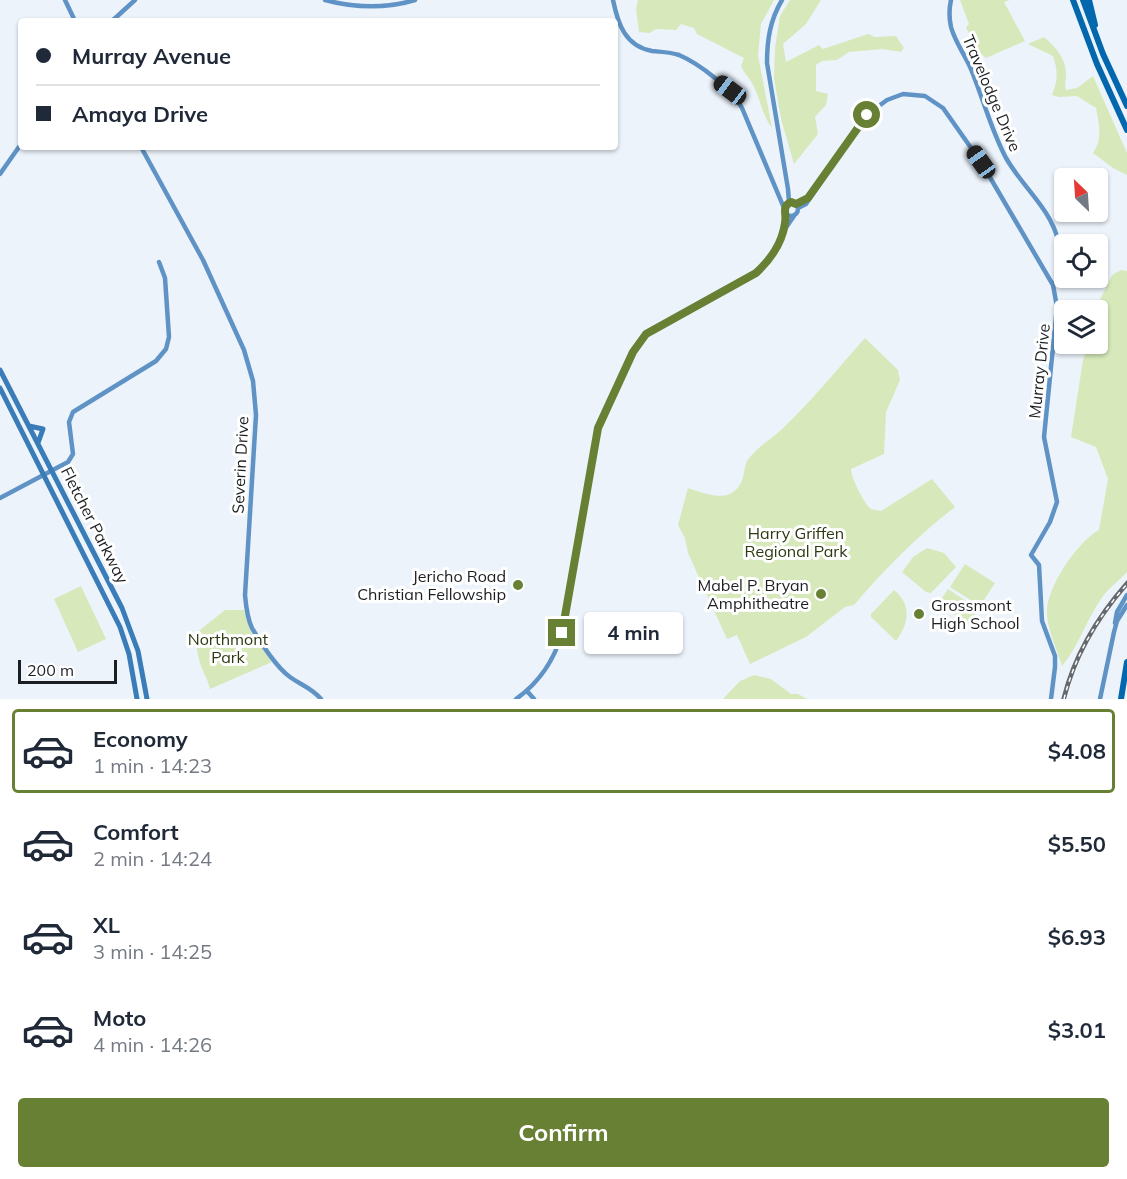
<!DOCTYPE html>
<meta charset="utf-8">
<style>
:root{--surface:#fff;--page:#f2f2f3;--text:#1f2937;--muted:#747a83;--line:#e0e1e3;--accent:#678033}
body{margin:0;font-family:Mulish,sans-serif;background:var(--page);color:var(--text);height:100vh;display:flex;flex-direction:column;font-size:22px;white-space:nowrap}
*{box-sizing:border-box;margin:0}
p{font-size:20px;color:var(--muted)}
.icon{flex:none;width:33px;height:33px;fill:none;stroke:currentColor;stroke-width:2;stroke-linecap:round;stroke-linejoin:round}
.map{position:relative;height:699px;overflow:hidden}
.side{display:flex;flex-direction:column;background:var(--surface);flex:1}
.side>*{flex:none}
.top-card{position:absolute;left:18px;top:18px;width:600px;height:132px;border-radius:6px;box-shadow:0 2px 4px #0004;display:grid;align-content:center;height:132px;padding:0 18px;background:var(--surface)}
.needle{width:39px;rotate:335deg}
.fabs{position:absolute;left:1054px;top:168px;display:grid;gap:12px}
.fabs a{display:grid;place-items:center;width:54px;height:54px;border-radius:6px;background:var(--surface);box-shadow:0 2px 4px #0004;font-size:30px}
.scale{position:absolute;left:18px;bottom:15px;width:99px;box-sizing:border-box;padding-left:6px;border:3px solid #1c1e21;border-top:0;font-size:16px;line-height:21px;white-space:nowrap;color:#1c1e21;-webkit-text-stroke:4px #fff;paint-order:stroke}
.end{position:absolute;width:27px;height:27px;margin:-14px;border:8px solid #678033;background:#fff;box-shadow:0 0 0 3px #fff}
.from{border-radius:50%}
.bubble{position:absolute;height:42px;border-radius:6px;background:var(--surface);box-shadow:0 2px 4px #0004;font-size:20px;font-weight:700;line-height:42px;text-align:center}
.car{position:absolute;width:18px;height:36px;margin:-18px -9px;border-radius:8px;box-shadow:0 0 4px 2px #0007;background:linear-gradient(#222 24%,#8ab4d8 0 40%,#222 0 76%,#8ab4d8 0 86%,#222 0)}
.top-card b{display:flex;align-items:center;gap:21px;height:57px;font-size:22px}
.top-card b+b{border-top:2px solid var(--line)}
.top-card i{width:15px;height:15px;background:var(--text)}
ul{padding:10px 0 0;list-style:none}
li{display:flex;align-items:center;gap:18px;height:84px;margin:0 12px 9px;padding:0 6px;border:3px solid transparent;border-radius:6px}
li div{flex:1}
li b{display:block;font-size:22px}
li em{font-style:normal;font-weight:700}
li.on{border-color:var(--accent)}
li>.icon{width:54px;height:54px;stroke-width:1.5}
.action{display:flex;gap:12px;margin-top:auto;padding:12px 18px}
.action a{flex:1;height:69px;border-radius:6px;background:var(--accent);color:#fff;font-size:24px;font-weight:700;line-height:69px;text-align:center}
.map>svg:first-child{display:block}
</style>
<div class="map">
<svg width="1127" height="699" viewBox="0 0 1127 699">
<rect width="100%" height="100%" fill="#ecf3fb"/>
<path fill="#d7e9bb" d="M638,0H774L761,24L758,55L772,128C762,115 761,101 754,87C751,79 744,74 741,66L744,58L697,34L694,28L681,24L676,30L656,29L650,33L639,32L636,9Z
M790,0H821L806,24L783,44L786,62L819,45L823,49L868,34L875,37L896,36L904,48L901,52L882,49L849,52L837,60L822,61L816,65V91L828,94L826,105L815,117L818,134L794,164L781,119L774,78L775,48L780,16Z
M960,0H1010L1004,2L1025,41L986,58L976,50L966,27L969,24Z
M1044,37C1055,46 1067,60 1066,75C1066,81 1064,84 1066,90L1077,88L1093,76L1127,153V175L1113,168L1093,153C1103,139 1099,124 1096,108L1077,96L1059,97L1052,95C1058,80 1058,71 1053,56L1028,44Z
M1121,270L1127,271V572C1120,580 1110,587 1103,596C1087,618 1079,646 1062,666C1057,650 1049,633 1047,616C1044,590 1077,542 1099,530L1108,479L1096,447L1071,437L1083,360L1089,344H1098V310H1095L1112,275Z
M865,338L898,370L900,380L886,412L884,454L851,469C851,477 864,504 871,509C874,510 878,510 881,511L932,479L955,507C917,536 885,569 854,605L845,607L806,637L750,664L737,635L727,639L688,553L685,538L678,525L688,488C701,492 721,501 733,492C748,482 741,466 750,457C759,446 771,439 781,430C811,402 838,368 865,338Z
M927,548L944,553L956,567L931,593L926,592L902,572L913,557Z
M965,564L995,583L980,606L950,587Z
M81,586L106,639L78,652L54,599Z
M948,589L978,609L969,624L938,604Z
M894,590C913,605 908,625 896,641L871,617V614Z
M225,610H244L247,621L272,662L210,689C208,681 206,677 203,671C198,660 197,648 195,637L200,630Z
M754,675L771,679L791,694H798L807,699H723L740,681Z"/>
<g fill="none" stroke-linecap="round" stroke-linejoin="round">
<path stroke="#6093c5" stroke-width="4.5" d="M65,0L75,21
M325,0C355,8 385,9 415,0
M613,0C618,24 625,46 652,51C661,52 670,52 679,55C700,64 732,89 742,108L784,208
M782,0C770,20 767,40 767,63L788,189L789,202
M951,0C949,9 949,18 951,27C955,42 965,55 971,69C983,98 991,130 1006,158C1027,194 1057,212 1061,256C1063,268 1062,277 1053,285
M112,21L135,0
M141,147L203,260L244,350L253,381L256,415L245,595C246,606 247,618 252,628C260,642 277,668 290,677C301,685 312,688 321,699
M0,174L21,144
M784 209a7 7 0 1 1 14 0a7 7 0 1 1-14 0Z
M798,208L806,204L859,125L872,111L887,100L903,94L925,96L943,108L981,162L1053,285L1057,307L1044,437L1057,502L1050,522L1031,555L1039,565L1042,621L1055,656V667L1051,699
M785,229L794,216
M0,498L68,462L73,454L69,422L73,412L156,361L166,349L169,337L165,278L159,262
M1115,623L1117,612L1127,595
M527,691L534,699
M516,699C540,682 554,661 562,633L598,428L633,353L646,334L756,273C772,258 787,238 786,214
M1100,699L1114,632L1117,621L1127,605"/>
<path stroke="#397cb8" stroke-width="5" d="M0,370L122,608L138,651L147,699
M0,388L120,627L129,654L137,699
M29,426L43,429L38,443"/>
<path stroke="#0367ad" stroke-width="6" d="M1073,0L1097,64L1127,130
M1083,0L1103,54L1127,106
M1089,0L1095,25
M1121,699L1127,662"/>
<path stroke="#65696e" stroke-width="1.5" d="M1062,699C1073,654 1096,616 1127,581"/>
<defs>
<path id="rail" d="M1064,699C1075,655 1097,618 1127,584"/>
</defs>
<use href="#rail" stroke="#65696e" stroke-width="4"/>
<use href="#rail" stroke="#fff" stroke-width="1.5" stroke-dasharray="4.5" stroke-linecap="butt"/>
</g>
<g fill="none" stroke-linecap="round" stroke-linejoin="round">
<path stroke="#678033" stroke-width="8" d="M562,633L598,428L633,352L646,334L756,273C771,259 782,244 785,223C787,213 781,207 791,202L796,204L808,198L867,115"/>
</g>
<g fill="#678033" stroke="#fff" stroke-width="2">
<circle cx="518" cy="585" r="6"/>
<circle cx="821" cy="594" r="6"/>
<circle cx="919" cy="614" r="6"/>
</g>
<g text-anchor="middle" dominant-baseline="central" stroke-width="6" stroke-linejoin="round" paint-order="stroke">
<g font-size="16" fill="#1c1e21" stroke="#fff">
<text transform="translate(992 93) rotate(67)">Travelodge Drive</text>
<text transform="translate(1039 371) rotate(-84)">Murray Drive</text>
<text transform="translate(240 465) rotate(-87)">Severin Drive</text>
<text transform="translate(95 525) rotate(63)">Fletcher Parkway</text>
</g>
<g font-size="16" fill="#2c3911" stroke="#fff">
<text x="796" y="533">Harry Griffen<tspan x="796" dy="18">Regional Park</tspan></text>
<text x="228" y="639">Northmont<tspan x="228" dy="18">Park</tspan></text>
</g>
<g font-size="16" fill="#1c1e21" stroke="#fff" text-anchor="end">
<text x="506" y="576">Jericho Road<tspan x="506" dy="18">Christian Fellowship</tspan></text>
<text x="809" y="585">Mabel P. Bryan<tspan x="809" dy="18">Amphitheatre</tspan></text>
<text x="931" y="605" text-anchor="start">Grossmont<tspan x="931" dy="18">High School</tspan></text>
</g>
</g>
</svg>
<div class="fabs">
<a><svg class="needle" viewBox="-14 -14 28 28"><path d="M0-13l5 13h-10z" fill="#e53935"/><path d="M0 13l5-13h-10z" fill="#747a83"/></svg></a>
<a><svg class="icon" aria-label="locate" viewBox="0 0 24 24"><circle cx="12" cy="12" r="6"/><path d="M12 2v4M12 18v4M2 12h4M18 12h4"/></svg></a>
<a><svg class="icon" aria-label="layers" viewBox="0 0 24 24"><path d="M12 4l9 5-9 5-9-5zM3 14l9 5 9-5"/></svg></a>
</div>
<div class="scale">200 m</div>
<i class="end from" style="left:867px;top:115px"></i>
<i class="end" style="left:562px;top:633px"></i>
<div class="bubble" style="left:584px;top:612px;width:99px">4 min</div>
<i class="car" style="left:730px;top:90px;rotate:307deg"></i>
<i class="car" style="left:981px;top:162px;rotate:325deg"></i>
<div class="top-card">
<b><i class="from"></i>Murray Avenue</b>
<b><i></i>Amaya Drive</b>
</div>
</div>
<section class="side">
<ul>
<li class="on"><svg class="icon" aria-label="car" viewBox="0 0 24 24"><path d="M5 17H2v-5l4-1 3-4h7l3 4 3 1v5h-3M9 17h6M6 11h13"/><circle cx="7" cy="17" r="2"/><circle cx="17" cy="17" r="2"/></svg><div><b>Economy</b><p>1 min · 14:23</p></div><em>$4.08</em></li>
<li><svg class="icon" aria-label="car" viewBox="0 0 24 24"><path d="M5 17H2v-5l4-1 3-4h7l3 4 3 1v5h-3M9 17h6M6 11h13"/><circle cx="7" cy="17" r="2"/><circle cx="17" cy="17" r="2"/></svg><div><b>Comfort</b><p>2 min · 14:24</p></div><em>$5.50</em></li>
<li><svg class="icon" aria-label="car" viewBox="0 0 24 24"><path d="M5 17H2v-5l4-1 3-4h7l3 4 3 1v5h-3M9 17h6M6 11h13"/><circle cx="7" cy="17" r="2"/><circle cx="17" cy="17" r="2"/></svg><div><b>XL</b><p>3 min · 14:25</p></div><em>$6.93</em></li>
<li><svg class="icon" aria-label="car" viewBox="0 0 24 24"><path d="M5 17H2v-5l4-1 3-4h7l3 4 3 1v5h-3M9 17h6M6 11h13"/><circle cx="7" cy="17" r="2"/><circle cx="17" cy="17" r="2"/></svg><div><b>Moto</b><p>4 min · 14:26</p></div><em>$3.01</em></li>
</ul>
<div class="action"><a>Confirm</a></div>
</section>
